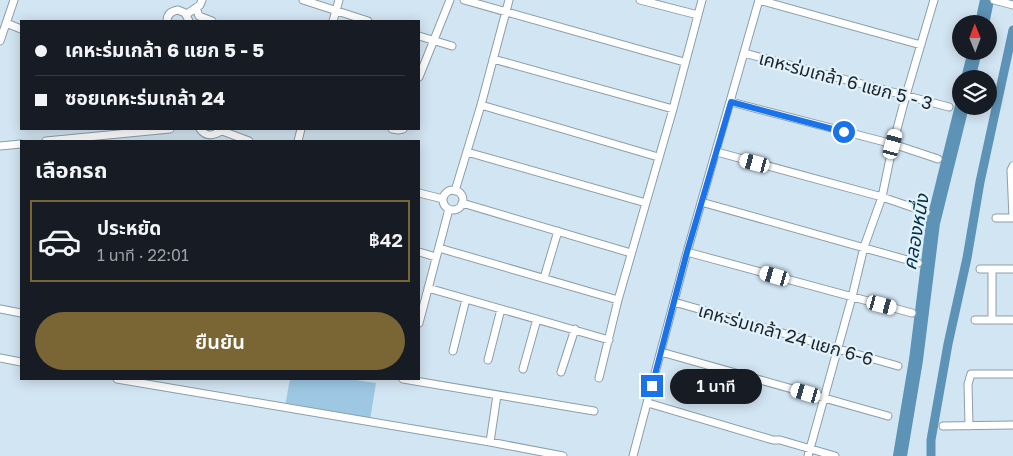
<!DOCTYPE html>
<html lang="th">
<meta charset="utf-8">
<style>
:root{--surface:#171b24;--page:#242831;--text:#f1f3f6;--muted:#9ea1a6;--line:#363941;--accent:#7a6635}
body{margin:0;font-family:"Golos Text","Noto Sans Thai",sans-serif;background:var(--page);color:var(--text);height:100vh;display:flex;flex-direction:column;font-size:19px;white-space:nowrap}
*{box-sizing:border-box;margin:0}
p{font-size:16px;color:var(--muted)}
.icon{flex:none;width:28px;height:28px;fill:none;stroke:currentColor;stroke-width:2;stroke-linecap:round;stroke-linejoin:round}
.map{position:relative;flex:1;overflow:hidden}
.side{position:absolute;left:20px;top:140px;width:400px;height:240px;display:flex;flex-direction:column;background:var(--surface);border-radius:0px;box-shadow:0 2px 12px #0003}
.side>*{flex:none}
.hud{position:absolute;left:20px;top:20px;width:400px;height:110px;border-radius:0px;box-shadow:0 2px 12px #0003;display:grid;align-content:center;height:110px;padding:0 15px;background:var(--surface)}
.needle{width:32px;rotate:359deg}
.controls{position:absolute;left:952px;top:15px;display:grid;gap:10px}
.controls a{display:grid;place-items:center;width:45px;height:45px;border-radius:50%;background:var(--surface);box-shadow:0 2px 12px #0003;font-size:25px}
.end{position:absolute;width:22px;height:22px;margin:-11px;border:6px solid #1a73e8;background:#fff;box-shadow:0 0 0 2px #fff}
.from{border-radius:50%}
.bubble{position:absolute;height:35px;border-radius:18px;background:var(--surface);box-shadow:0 2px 12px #0003;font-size:16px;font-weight:600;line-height:35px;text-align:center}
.car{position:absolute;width:15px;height:30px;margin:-15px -8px;border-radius:6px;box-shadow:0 0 4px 1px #0007;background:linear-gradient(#fff 24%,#345 0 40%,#fff 0 76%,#345 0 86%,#fff 0)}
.hud b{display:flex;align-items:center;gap:18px;height:48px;font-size:19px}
.hud b+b{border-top:1px solid var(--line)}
.hud i{width:12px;height:12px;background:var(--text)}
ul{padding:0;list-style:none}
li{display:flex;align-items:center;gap:15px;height:82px;margin:0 10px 8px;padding:0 5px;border:2px solid transparent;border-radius:0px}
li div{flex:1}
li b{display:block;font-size:19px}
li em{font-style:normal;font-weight:600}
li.on{border-color:var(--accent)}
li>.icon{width:45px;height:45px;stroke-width:1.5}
h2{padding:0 15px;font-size:22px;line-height:60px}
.cta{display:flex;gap:10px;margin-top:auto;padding:10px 15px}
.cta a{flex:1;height:58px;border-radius:30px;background:var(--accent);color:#fff;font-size:20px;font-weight:600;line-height:58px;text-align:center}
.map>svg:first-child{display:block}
</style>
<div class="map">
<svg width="1013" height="456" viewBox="0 0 1013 456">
<rect width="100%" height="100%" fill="#d2e5f2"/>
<path fill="#9dc7e3" d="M290,379H349L376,383L370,420L285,406Z"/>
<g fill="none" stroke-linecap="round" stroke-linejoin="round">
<path stroke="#5d93b6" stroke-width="9" d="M931,456V440L948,344L967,258L980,182L1013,30"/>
<path stroke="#5d93b6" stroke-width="14" d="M982,24L987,0
M968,79L975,51
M900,456L916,360L933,223L962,106"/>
<defs>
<path id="minor" d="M303,0L368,21
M464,0L684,62
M640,0L698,15
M759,0L921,45
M994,0L1013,5
M196,8L199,16L212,21
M187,14L200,5L202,0
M167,21C167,14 172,11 178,10L185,13L189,21
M333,21L339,0
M6,23L21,29
M419,36L452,46
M0,41L14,0
M744,53L949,107
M493,59L673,109
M419,77L450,0
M731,102L893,144L938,159
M481,105L658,157
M200,129C206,137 213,136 221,131
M217,129L249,141
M392,129L398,130L403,129
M46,141L170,129
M298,141L301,129
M0,146L21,144
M467,152L646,203
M717,152L882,197L926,212
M443 200a10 10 0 1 1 20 0a10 10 0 1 1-20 0Z
M455,191L481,105L509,0
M419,193L443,199
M701,202L918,263
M462,203L631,253
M996,218H1013
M1013,218L1011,170L1013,166
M439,248L618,300
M419,252L436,257
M687,252L912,313
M980,269H1013
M992,269V320
M544,278L558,231
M428,288L609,340
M674,302L898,366
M0,309L21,313
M975,320H1013
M419,323L449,209
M453,351L466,299
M661,352L888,416
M0,358L21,362
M488,360L501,309
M523,369L537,319
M561,372L575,329
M599,378L618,300L673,109L702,0
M117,379L490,442L563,456
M403,379L594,411
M648,403L773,440H780L835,456
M943,426L1013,425
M969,426L968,384L971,374H1013
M490,442L497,395
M633,456L687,252L759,0
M808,456L852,297L864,247L882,197L893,144L906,95L934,0"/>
</defs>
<use href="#minor" stroke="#8c9eab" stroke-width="9"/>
<use href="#minor" stroke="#fff" stroke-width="7"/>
</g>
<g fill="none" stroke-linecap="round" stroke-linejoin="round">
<path stroke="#1a73e8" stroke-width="6" d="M652,386L687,252L731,102L844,132"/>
</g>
<g text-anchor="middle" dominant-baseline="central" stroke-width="4.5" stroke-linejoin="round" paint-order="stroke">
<g font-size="18" fill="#1d2429" stroke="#e2f2fc">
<text transform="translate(846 80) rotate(15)">เคหะร่มเกล้า 6 แยก 5 - 3</text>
<text transform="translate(786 334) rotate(16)">เคหะร่มเกล้า 24 แยก 6-6</text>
</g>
<g font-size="19" font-style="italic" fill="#02324a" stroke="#e2f2fc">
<text transform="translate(915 232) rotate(-80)">คลองหนึ่ง</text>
</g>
</g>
</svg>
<div class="controls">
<a><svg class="needle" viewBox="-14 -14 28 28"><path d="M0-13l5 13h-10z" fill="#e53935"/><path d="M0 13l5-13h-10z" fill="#9ea1a6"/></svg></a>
<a><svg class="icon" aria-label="layers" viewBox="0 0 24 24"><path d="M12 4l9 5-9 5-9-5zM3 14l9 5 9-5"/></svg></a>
</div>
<i class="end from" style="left:844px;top:132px"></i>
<i class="end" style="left:652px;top:386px"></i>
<div class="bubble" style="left:670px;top:369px;width:92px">1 นาที</div>
<i class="car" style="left:893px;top:144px;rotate:15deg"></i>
<i class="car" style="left:755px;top:163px;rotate:285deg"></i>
<i class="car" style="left:775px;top:276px;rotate:286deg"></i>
<i class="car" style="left:882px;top:305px;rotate:105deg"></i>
<i class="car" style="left:806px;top:393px;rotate:286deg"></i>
<div class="hud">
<b><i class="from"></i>เคหะร่มเกล้า 6 แยก 5 - 5</b>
<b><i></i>ซอยเคหะร่มเกล้า 24</b>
</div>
<section class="side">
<h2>เลือกรถ</h2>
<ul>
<li class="on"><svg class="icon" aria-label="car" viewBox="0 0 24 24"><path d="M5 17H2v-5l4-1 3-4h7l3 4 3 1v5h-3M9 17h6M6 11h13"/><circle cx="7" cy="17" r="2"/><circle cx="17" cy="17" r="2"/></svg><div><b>ประหยัด</b><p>1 นาที · 22:01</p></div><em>฿42</em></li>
</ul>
<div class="cta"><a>ยืนยัน</a></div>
</section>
</div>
